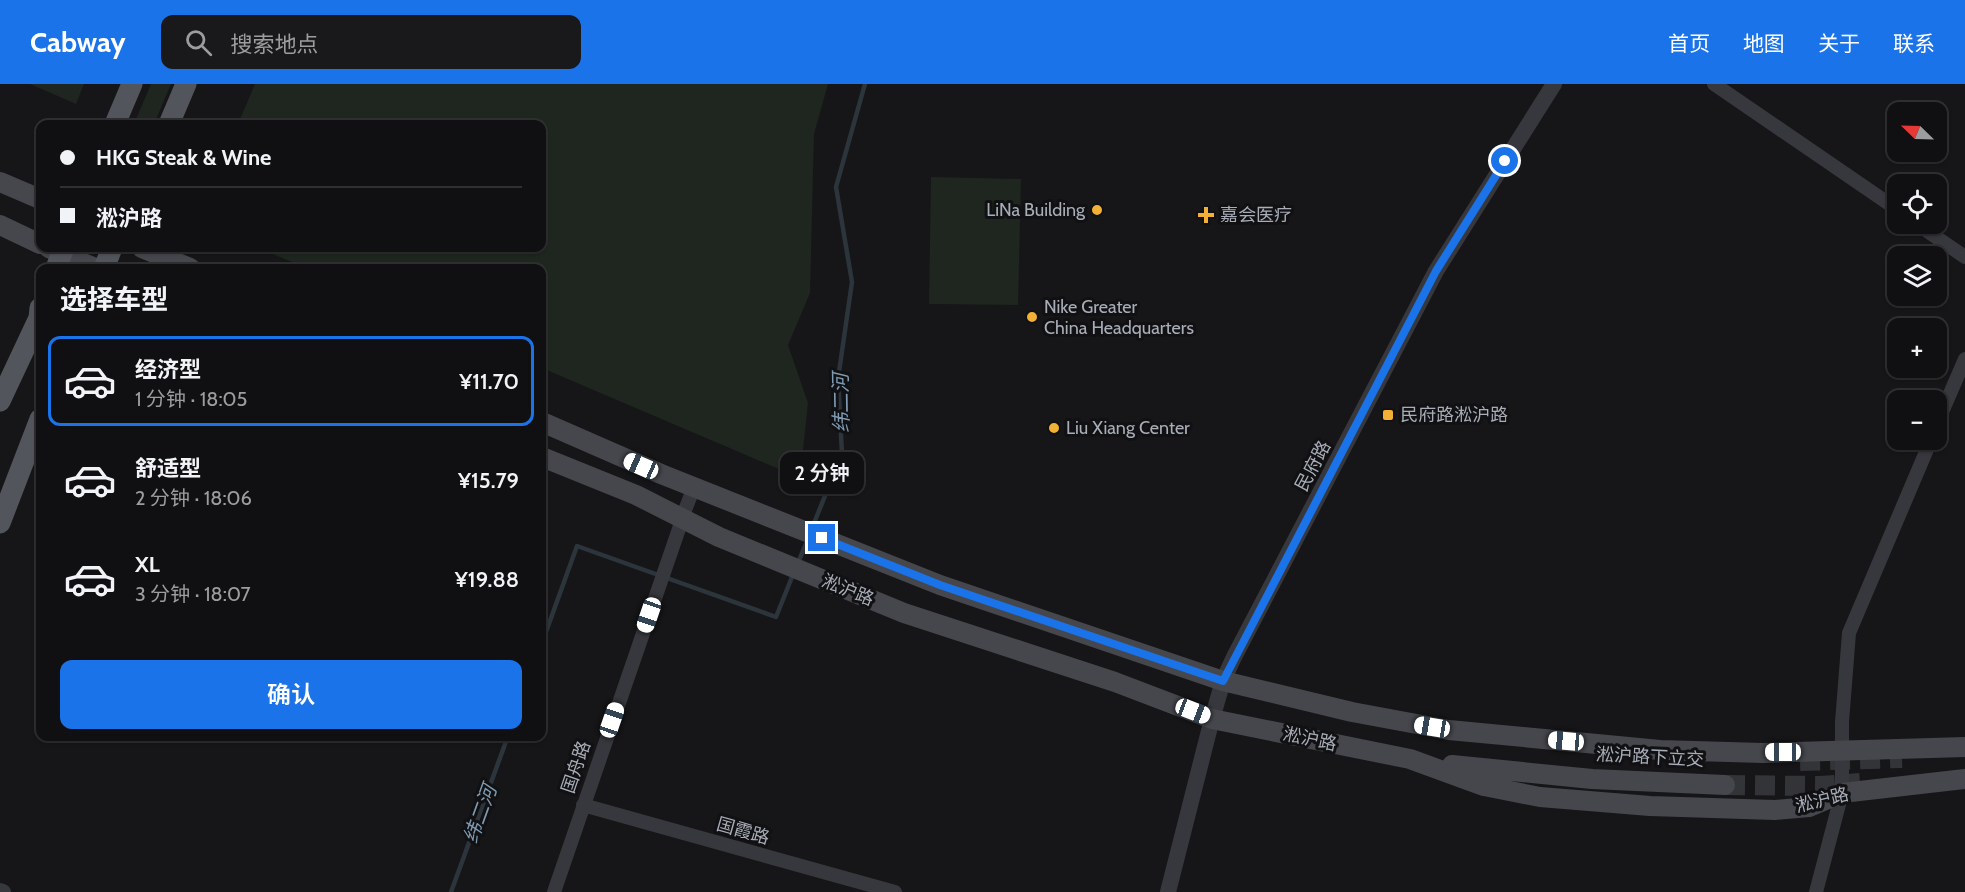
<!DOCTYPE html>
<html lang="zh">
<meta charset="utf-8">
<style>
:root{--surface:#101012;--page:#19191b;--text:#f1f3f6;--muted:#9c9d9f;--line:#303032;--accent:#1a73e8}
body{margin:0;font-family:Cabin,"Noto Sans SC",sans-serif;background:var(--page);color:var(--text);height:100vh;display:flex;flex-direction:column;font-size:22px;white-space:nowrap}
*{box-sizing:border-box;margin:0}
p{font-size:20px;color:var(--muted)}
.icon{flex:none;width:33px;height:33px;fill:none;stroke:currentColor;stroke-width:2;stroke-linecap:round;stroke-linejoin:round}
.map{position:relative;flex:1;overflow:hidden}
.sheet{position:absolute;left:36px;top:180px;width:510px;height:477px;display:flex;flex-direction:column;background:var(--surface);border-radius:12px;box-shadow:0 2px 4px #0004,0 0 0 2px var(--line)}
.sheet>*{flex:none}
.top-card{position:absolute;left:36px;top:36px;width:510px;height:132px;border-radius:12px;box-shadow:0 2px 4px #0004,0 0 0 2px var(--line);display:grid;align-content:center;height:132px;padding:0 24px;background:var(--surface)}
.needle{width:39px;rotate:293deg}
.controls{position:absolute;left:1887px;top:18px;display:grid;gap:12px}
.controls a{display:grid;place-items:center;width:60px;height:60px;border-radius:12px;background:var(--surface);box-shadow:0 2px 4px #0004,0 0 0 2px var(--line);font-size:30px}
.end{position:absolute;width:27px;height:27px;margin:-14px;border:8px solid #1a73e8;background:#fff;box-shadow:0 0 0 3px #fff}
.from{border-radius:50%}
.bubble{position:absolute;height:42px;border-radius:12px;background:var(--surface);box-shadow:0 2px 4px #0004,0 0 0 2px var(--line);font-size:20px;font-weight:600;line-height:42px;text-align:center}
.car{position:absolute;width:18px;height:36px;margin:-18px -9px;border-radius:8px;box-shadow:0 0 4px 2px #0007;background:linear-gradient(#fff 24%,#345 0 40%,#fff 0 76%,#345 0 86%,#fff 0)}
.top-card b{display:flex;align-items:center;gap:21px;height:57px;font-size:22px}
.top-card b+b{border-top:2px solid var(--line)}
.top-card i{width:15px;height:15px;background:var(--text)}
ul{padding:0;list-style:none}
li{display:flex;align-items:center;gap:18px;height:90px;margin:0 12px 9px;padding:0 12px;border:3px solid transparent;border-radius:12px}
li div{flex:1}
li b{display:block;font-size:22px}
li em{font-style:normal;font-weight:600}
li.selected{border-color:var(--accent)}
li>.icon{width:54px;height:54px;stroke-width:1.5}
h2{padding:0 24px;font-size:27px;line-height:72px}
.action{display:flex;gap:12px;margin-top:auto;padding:12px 24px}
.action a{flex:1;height:69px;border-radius:12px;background:var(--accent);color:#fff;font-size:24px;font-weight:600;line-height:69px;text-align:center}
header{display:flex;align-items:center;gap:36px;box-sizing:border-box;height:84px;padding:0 30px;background:var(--accent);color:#fff}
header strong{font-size:28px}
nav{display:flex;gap:33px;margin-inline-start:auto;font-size:21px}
.search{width:420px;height:54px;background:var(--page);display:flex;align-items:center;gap:15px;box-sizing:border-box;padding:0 21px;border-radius:12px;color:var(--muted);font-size:22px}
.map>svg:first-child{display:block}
</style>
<header>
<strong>Cabway</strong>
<div class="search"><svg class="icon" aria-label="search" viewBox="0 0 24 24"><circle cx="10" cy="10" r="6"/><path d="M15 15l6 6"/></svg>搜索地点</div>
<nav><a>首页</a><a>地图</a><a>关于</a><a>联系</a></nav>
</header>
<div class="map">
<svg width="1965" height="808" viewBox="0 0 1965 808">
<rect width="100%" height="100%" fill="#161618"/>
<path fill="#1e261f" d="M30,0H84L76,20Z
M151,0H171L154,40H134Z
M255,0H828L814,50L810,209L788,261L808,319L800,394L542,284V184H307L258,164H542V40H238Z
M931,93L1021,95L1018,221L929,220Z"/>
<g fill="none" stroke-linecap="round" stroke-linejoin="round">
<path stroke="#2c353c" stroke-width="4.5" d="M812,444L842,370L838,295L852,198L836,103L865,0
M797,481L808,455
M542,559L577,462L776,533L794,488
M451,808L508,652"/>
<path stroke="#333438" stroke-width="20" stroke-dasharray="20 10" stroke-linecap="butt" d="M1800,677L1902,674
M1725,701L1820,702L1860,699"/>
<path stroke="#37383d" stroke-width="14" d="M1714,0L1898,126
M1917,140L1965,173
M1936,342L1965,275
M682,434L694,403
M583,721L895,808
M554,808L682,436
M1816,808L1842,709V638L1849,549L1931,356"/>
<path stroke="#37383d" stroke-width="16" d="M0,807L3,808
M1168,808L1212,635L1223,597L1234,573L1436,187L1554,0"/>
<path stroke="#45474d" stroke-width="20" d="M0,98L40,115
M0,141L40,160
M49,164L95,184
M142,164L190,184
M542,338L661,390L940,501L1223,597L1352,628L1449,646L1660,666L1763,669L1965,663
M542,373L636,411L719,453L904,529L1115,598L1212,635L1410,675L1484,702L1540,713L1650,722L1775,726L1809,723L1842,709L1965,695
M1452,681L1592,695L1725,701"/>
<path stroke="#53555c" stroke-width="21" d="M115,40L132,0
M169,40L186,0
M56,184L64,164
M104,184L112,164
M0,317L39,234L40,224
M0,439L40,335"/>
</g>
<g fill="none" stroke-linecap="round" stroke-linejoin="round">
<path stroke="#1a73e8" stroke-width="8" d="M822,454L940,501L1223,597L1436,187L1505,77"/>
</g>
<g fill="#f2b134" stroke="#111113" stroke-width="2">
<circle cx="1097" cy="126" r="6"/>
<path d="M1203 122h6v6h6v6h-6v6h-6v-6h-6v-6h6z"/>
<circle cx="1032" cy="233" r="6"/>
<rect x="1382" y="325" width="12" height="12" rx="3"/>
<circle cx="1054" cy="344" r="6"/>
</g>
<g text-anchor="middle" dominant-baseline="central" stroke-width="6" stroke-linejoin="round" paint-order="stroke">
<g font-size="18" fill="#a8adb8" stroke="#111113" text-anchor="start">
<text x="1085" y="126" text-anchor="end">LiNa Building</text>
<text x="1220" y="131">嘉会医疗</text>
<text x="1044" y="223">Nike Greater<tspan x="1044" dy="21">China Headquarters</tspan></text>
<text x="1400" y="331">民府路淞沪路</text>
<text x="1066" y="344">Liu Xiang Center</text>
</g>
<g font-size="18" fill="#a8adb8" stroke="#111113">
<text transform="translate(1313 382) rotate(-62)">民府路</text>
<text transform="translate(848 506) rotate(22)">淞沪路</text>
<text transform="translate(1310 655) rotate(12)">淞沪路</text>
<text transform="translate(1650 673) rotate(3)">淞沪路下立交</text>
<text transform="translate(576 683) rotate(-71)">国舟路</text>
<text transform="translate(1822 716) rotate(-14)">淞沪路</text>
<text transform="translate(743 747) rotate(16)">国霞路</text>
</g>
<g font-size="20" font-style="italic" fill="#7f9bb3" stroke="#111113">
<text transform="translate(841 319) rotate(-91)">纬二河</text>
<text transform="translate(480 730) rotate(-70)">纬二河</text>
</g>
</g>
</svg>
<div class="controls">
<a><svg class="needle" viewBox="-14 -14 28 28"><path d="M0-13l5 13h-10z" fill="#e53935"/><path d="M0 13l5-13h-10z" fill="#9c9d9f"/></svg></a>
<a><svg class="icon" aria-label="locate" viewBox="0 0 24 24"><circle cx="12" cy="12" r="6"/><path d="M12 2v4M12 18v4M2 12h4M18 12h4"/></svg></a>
<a><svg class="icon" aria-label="layers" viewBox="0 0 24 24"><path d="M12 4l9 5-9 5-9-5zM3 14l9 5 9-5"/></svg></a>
<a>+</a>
<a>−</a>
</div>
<i class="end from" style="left:1505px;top:77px"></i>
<i class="end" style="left:822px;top:454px"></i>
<div class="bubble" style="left:780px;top:368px;width:84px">2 分钟</div>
<i class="car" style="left:641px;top:382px;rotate:294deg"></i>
<i class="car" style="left:649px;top:531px;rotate:199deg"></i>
<i class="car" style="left:1193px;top:627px;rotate:111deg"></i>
<i class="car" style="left:612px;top:636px;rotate:19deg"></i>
<i class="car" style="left:1432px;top:643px;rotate:279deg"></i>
<i class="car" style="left:1566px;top:657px;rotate:275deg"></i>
<i class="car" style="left:1783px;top:668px;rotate:270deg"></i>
<div class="top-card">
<b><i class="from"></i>HKG Steak &amp; Wine</b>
<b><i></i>淞沪路</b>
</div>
<section class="sheet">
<h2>选择车型</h2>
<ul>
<li class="selected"><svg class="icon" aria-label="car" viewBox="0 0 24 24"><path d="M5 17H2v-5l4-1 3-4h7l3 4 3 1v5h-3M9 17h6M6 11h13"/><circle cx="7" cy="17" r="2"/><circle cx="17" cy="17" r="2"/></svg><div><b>经济型</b><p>1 分钟 · 18:05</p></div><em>¥11.70</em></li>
<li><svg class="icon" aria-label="car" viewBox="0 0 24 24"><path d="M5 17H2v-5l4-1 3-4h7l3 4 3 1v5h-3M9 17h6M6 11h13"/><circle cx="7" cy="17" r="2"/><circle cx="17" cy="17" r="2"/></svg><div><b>舒适型</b><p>2 分钟 · 18:06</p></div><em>¥15.79</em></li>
<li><svg class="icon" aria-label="car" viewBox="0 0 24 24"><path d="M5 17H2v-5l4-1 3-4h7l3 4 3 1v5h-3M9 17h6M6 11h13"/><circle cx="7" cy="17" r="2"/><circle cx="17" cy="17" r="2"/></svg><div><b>XL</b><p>3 分钟 · 18:07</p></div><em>¥19.88</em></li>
</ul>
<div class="action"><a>确认</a></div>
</section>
</div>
